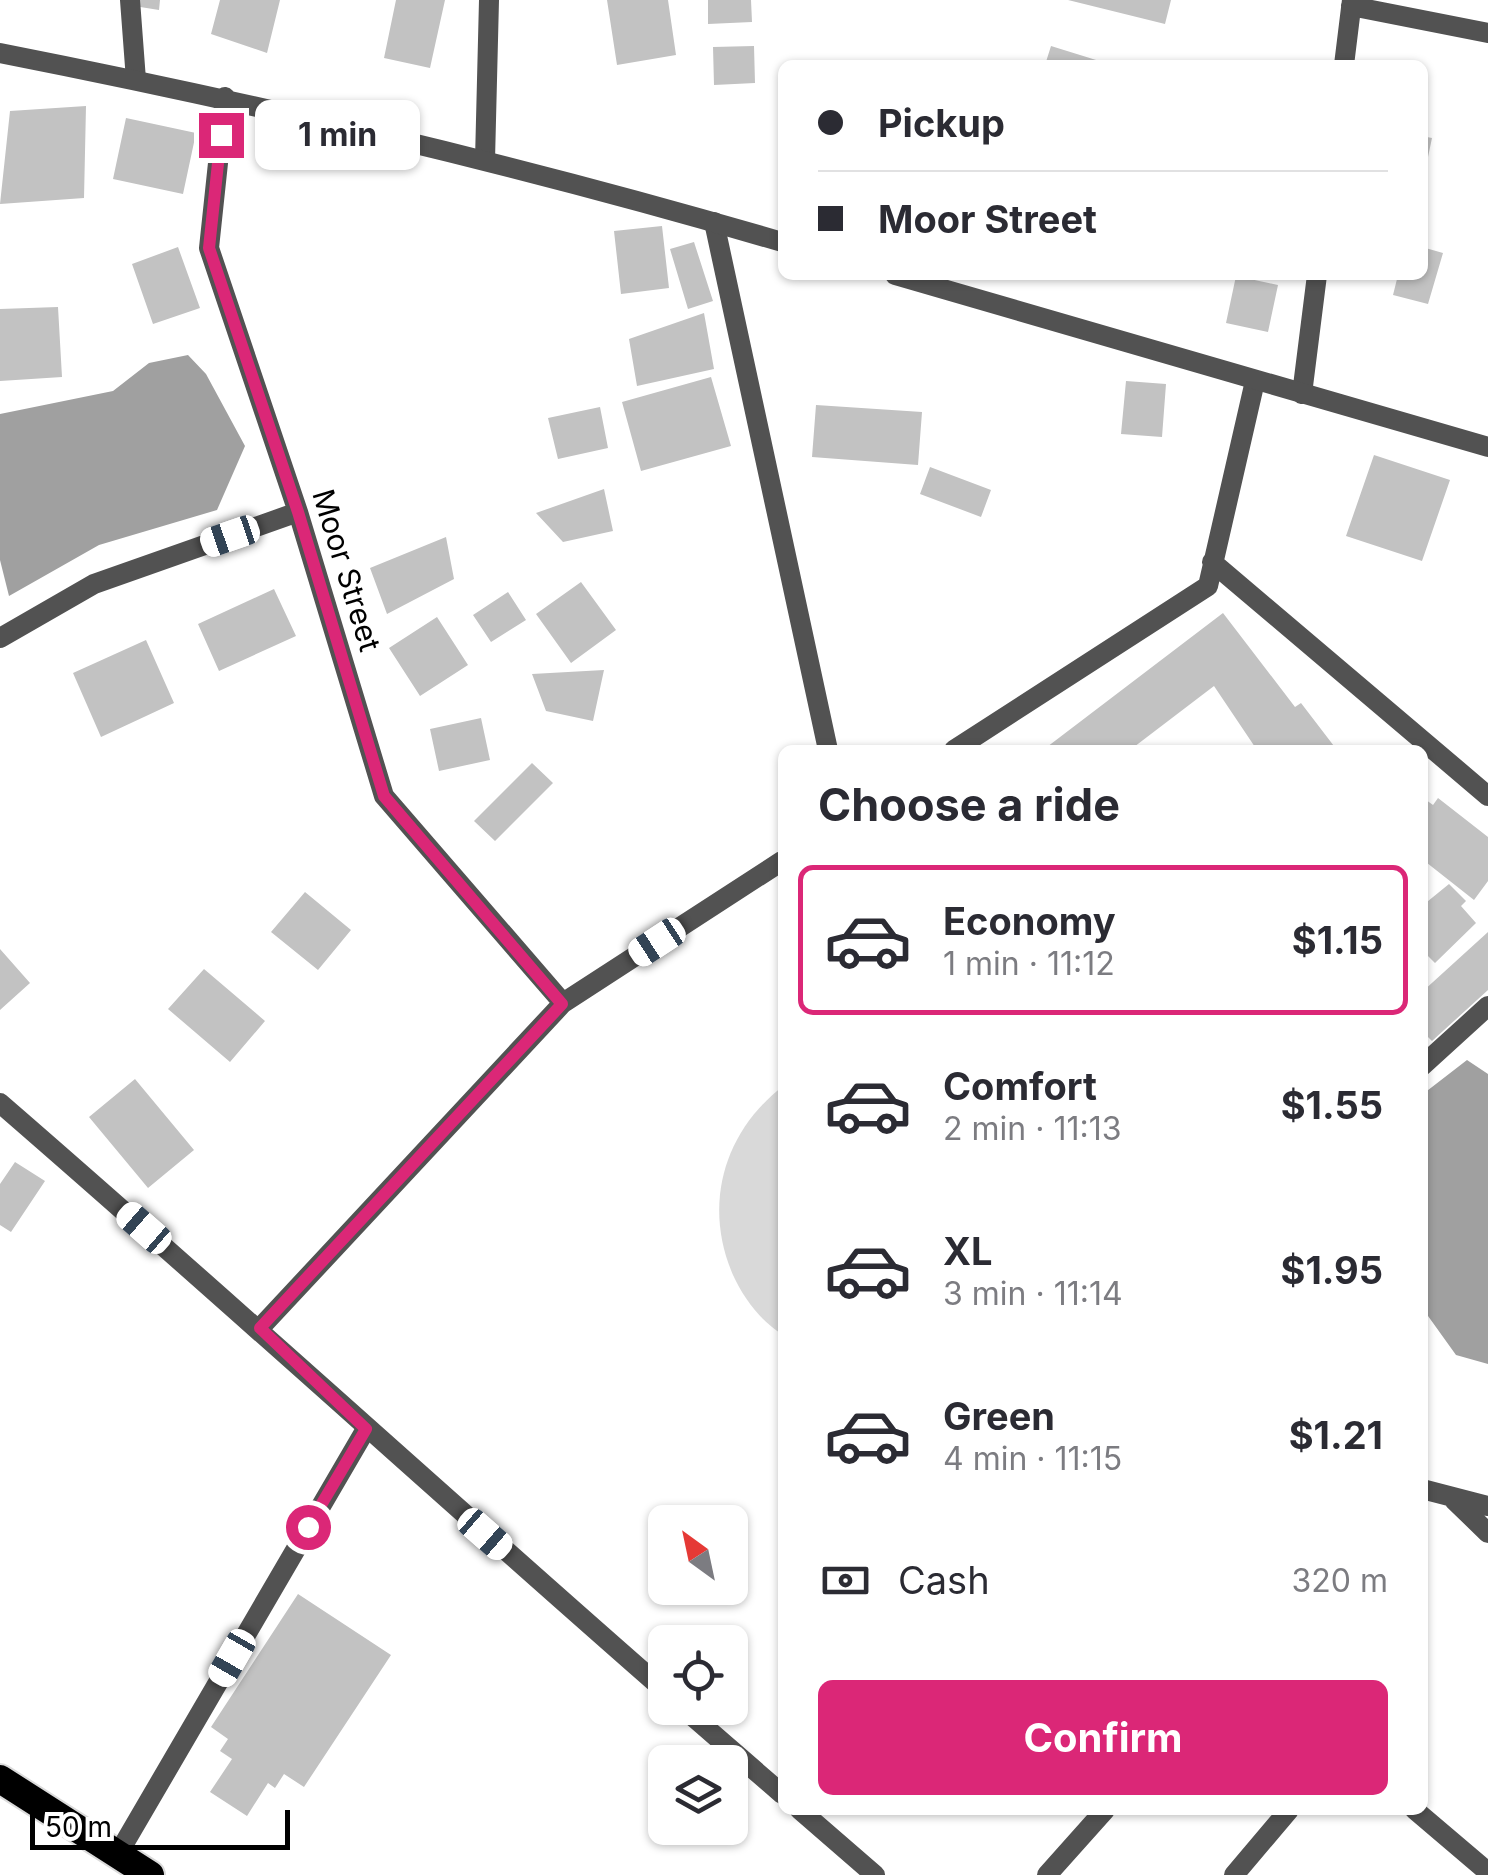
<!DOCTYPE html>
<meta charset="utf-8">
<style>
:root{--surface:#fff;--page:#f2f2f3;--text:#2b2b33;--muted:#7c7c81;--line:#e1e1e2;--accent:#db2777}
body{margin:0;font-family:Inter,sans-serif;background:var(--page);color:var(--text);height:100vh;display:flex;flex-direction:column;font-size:38px;white-space:nowrap}
*{box-sizing:border-box;margin:0}
p{font-size:32px;color:var(--muted)}
.icon{flex:none;width:55px;height:55px;fill:none;stroke:currentColor;stroke-width:2;stroke-linecap:round;stroke-linejoin:round}
.map{position:relative;flex:1;overflow:hidden}
.drawer{position:absolute;left:778px;top:745px;width:650px;height:1070px;display:flex;flex-direction:column;background:var(--surface);border-radius:15px;box-shadow:0 2px 8px #0004}
.drawer>*{flex:none}
.banner{position:absolute;left:778px;top:60px;width:650px;height:220px;border-radius:15px;box-shadow:0 2px 8px #0004;display:grid;align-content:center;height:220px;padding:0 40px;background:var(--surface)}
.needle{width:65px;rotate:327deg}
.fabs{position:absolute;left:648px;top:1505px;display:grid;gap:20px}
.fabs a{display:grid;place-items:center;width:100px;height:100px;border-radius:15px;background:var(--surface);box-shadow:0 2px 8px #0004;font-size:50px}
.scale{position:absolute;left:30px;bottom:25px;width:260px;box-sizing:border-box;padding-left:10px;border:5px solid #000;border-top:0;font-size:28px;line-height:35px;white-space:nowrap;color:#000;-webkit-text-stroke:8px #fff;paint-order:stroke}
.end{position:absolute;width:45px;height:45px;margin:-22px;border:12px solid #db2777;background:#fff;box-shadow:0 0 0 5px #fff}
.from{border-radius:50%}
.bubble{position:absolute;height:70px;border-radius:15px;background:var(--surface);box-shadow:0 2px 8px #0004;font-size:32px;font-weight:700;line-height:70px;text-align:center}
.car{position:absolute;width:30px;height:60px;margin:-30px -15px;border-radius:12px;box-shadow:0 0 8px 2px #0007;background:linear-gradient(#fff 24%,#345 0 40%,#fff 0 76%,#345 0 86%,#fff 0)}
.banner b{display:flex;align-items:center;gap:35px;height:95px;font-size:38px}
.banner b+b{border-top:2px solid var(--line)}
.banner i{width:25px;height:25px;background:var(--text)}
ul{padding:0;list-style:none}
li{display:flex;align-items:center;gap:30px;height:150px;margin:0 20px 15px;padding:0 20px;border:5px solid transparent;border-radius:15px}
li div{flex:1}
li b{display:block;font-size:38px}
li em{font-style:normal;font-weight:700}
li.selected{border-color:var(--accent)}
li>.icon{width:90px;height:90px;stroke-width:1.5}
h2{padding:0 40px;font-size:45px;line-height:120px}
.pay{display:flex;align-items:center;gap:25px;height:110px;padding:0 40px;font-size:38px}
.pay p{margin-inline-start:auto}
.cta{display:flex;gap:20px;margin-top:auto;padding:20px 40px}
.cta a{flex:1;height:115px;border-radius:15px;background:var(--accent);color:#fff;font-size:40px;font-weight:700;line-height:115px;text-align:center}
.map>svg:first-child{display:block}
</style>
<div class="map">
<svg width="1488" height="1875" viewBox="0 0 1488 1875">
<rect width="100%" height="100%" fill="#fff"/>
<path fill="#d9d9d9" d="M782,1087V1334C761,1322 743,1297 733,1275C703,1206 723,1133 782,1087Z"/>
<path fill="#a0a0a0" d="M188,355L206,374L245,446L217,510L99,545L9,596L0,560V414L113,391L149,363Z
M1467,1060L1488,1074V1364L1456,1355L1423,1309V1094Z"/>
<path fill="#c2c2c2" d="M135,0H160L159,10L134,6Z
M220,0H280L267,53L211,34Z
M396,0H445L430,68L384,58Z
M607,0H668L676,55L617,65Z
M708,0H751L752,22L708,24Z
M1068,0H1171L1165,24Z
M754,46L755,83L714,85L713,47Z
M1051,46L1109,64L1108,65H1045Z
M86,106L84,198L0,204L10,111Z
M126,118L196,133L183,194L113,179Z
M1422,136L1432,138L1424,176L1422,175Z
M662,226L669,288L621,294L614,231Z
M694,242L713,301L688,309L670,249Z
M178,247L200,308L153,324L132,264Z
M1422,247L1443,253L1428,304L1393,295L1398,275H1422Z
M1236,276L1278,285L1268,332L1226,323Z
M58,307L62,377L0,381V309Z
M704,313L714,369L637,386L629,339Z
M711,377L731,446L641,471L622,402Z
M1126,381L1166,384L1162,437L1121,434Z
M816,405L922,412L918,465L812,457Z
M600,407L608,448L558,459L548,418Z
M1374,455L1450,480L1422,561L1346,536Z
M930,467L991,490L981,517L920,494Z
M604,489L613,531L563,542L536,513Z
M446,537L454,579L387,614L370,568Z
M581,582L616,630L571,663L536,614Z
M274,589L296,636L219,671L198,624Z
M508,592L526,620L491,642L473,615Z
M1223,613L1295,707L1301,703L1337,750H1257L1214,686L1130,750H1043Z
M437,617L468,665L420,696L389,648Z
M146,640L174,703L101,737L73,673Z
M604,670L593,721L546,711L532,674Z
M481,718L490,760L439,771L430,729Z
M532,763L553,783L495,841L474,821Z
M1422,797L1433,805L1438,798L1488,837V881L1474,900L1422,859Z
M1449,884L1466,901L1461,906L1476,923L1435,963L1422,950V906Z
M305,892L351,930L318,970L271,932Z
M1488,932V990L1432,1041L1422,1031V992Z
M0,949L30,983L0,1010Z
M204,969L265,1021L230,1062L168,1009Z
M135,1079L194,1150L148,1188L89,1117Z
M15,1162L45,1181L11,1232L0,1225V1184Z
M298,1594L391,1655L304,1787L284,1774L275,1788L268,1783L247,1816L210,1792L232,1759L220,1751L228,1739L211,1727Z"/>
<g fill="none" stroke-linecap="round" stroke-linejoin="round">
<defs>
<path id="trunk" d="M0,1779L150,1875"/>
</defs>
<use href="#trunk" stroke="#dbdbdb" stroke-width="32"/>
<path stroke="#525252" stroke-width="20" d="M130,0L136,80
M1351,6L1488,33
M1344,65L1352,0
M225,97L209,248L298,512L384,796L563,1003
M485,160L489,0
M714,222L828,750
M1302,394L1317,275
M1212,562L1488,796
M0,638L94,584L298,512
M954,750L1208,586L1255,381
M1422,1066L1488,1006
M260,1328L563,1003L782,861
M1422,1489L1488,1506
M1454,1500L1488,1533
M1415,1810L1488,1872
M118,1854L366,1429
M1047,1875L1105,1810
M1234,1875L1289,1810"/>
<path stroke="#525252" stroke-width="20" d="M0,53C264,105 524,166 782,242
M895,275L1488,447
M0,1103C224,1297 442,1496 665,1691
M683,1708L782,1794
M800,1810L875,1875"/>
<use href="#trunk" stroke="#000" stroke-width="28"/>
</g>
<g fill="none" stroke-linecap="round" stroke-linejoin="round">
<path stroke="#db2777" stroke-width="12" d="M221,135L209,248L298,512L384,796L562,1004L260,1328L366,1429L308,1527"/>
</g>
<g text-anchor="middle" dominant-baseline="central" stroke-width="10" stroke-linejoin="round" paint-order="stroke">
<g font-size="30" fill="#000" stroke="#fff">
<text transform="translate(347 570) rotate(73)">Moor Street</text>
</g>
</g>
</svg>
<div class="fabs">
<a><svg class="needle" viewBox="-14 -14 28 28"><path d="M0-13l5 13h-10z" fill="#e53935"/><path d="M0 13l5-13h-10z" fill="#7c7c81"/></svg></a>
<a><svg class="icon" aria-label="locate" viewBox="0 0 24 24"><circle cx="12" cy="12" r="6"/><path d="M12 2v4M12 18v4M2 12h4M18 12h4"/></svg></a>
<a><svg class="icon" aria-label="layers" viewBox="0 0 24 24"><path d="M12 4l9 5-9 5-9-5zM3 14l9 5 9-5"/></svg></a>
</div>
<div class="scale">50 m</div>
<i class="end from" style="left:308px;top:1527px"></i>
<i class="end" style="left:221px;top:135px"></i>
<div class="bubble" style="left:255px;top:100px;width:165px">1 min</div>
<i class="car" style="left:230px;top:536px;rotate:251deg"></i>
<i class="car" style="left:657px;top:942px;rotate:237deg"></i>
<i class="car" style="left:144px;top:1228px;rotate:311deg"></i>
<i class="car" style="left:485px;top:1534px;rotate:131deg"></i>
<i class="car" style="left:232px;top:1658px;rotate:210deg"></i>
<div class="banner">
<b><i class="from"></i>Pickup</b>
<b><i></i>Moor Street</b>
</div>
<section class="drawer">
<h2>Choose a ride</h2>
<ul>
<li class="selected"><svg class="icon" aria-label="car" viewBox="0 0 24 24"><path d="M5 17H2v-5l4-1 3-4h7l3 4 3 1v5h-3M9 17h6M6 11h13"/><circle cx="7" cy="17" r="2"/><circle cx="17" cy="17" r="2"/></svg><div><b>Economy</b><p>1 min · 11:12</p></div><em>$1.15</em></li>
<li><svg class="icon" aria-label="car" viewBox="0 0 24 24"><path d="M5 17H2v-5l4-1 3-4h7l3 4 3 1v5h-3M9 17h6M6 11h13"/><circle cx="7" cy="17" r="2"/><circle cx="17" cy="17" r="2"/></svg><div><b>Comfort</b><p>2 min · 11:13</p></div><em>$1.55</em></li>
<li><svg class="icon" aria-label="car" viewBox="0 0 24 24"><path d="M5 17H2v-5l4-1 3-4h7l3 4 3 1v5h-3M9 17h6M6 11h13"/><circle cx="7" cy="17" r="2"/><circle cx="17" cy="17" r="2"/></svg><div><b>XL</b><p>3 min · 11:14</p></div><em>$1.95</em></li>
<li><svg class="icon" aria-label="car" viewBox="0 0 24 24"><path d="M5 17H2v-5l4-1 3-4h7l3 4 3 1v5h-3M9 17h6M6 11h13"/><circle cx="7" cy="17" r="2"/><circle cx="17" cy="17" r="2"/></svg><div><b>Green</b><p>4 min · 11:15</p></div><em>$1.21</em></li>
</ul>
<div class="pay"><svg class="icon" aria-label="cash" viewBox="0 0 24 24"><path d="M3 7h18v10H3z"/><circle cx="12" cy="12" r="2"/></svg>Cash<p>320 m</p></div>
<div class="cta"><a>Confirm</a></div>
</section>
</div>
